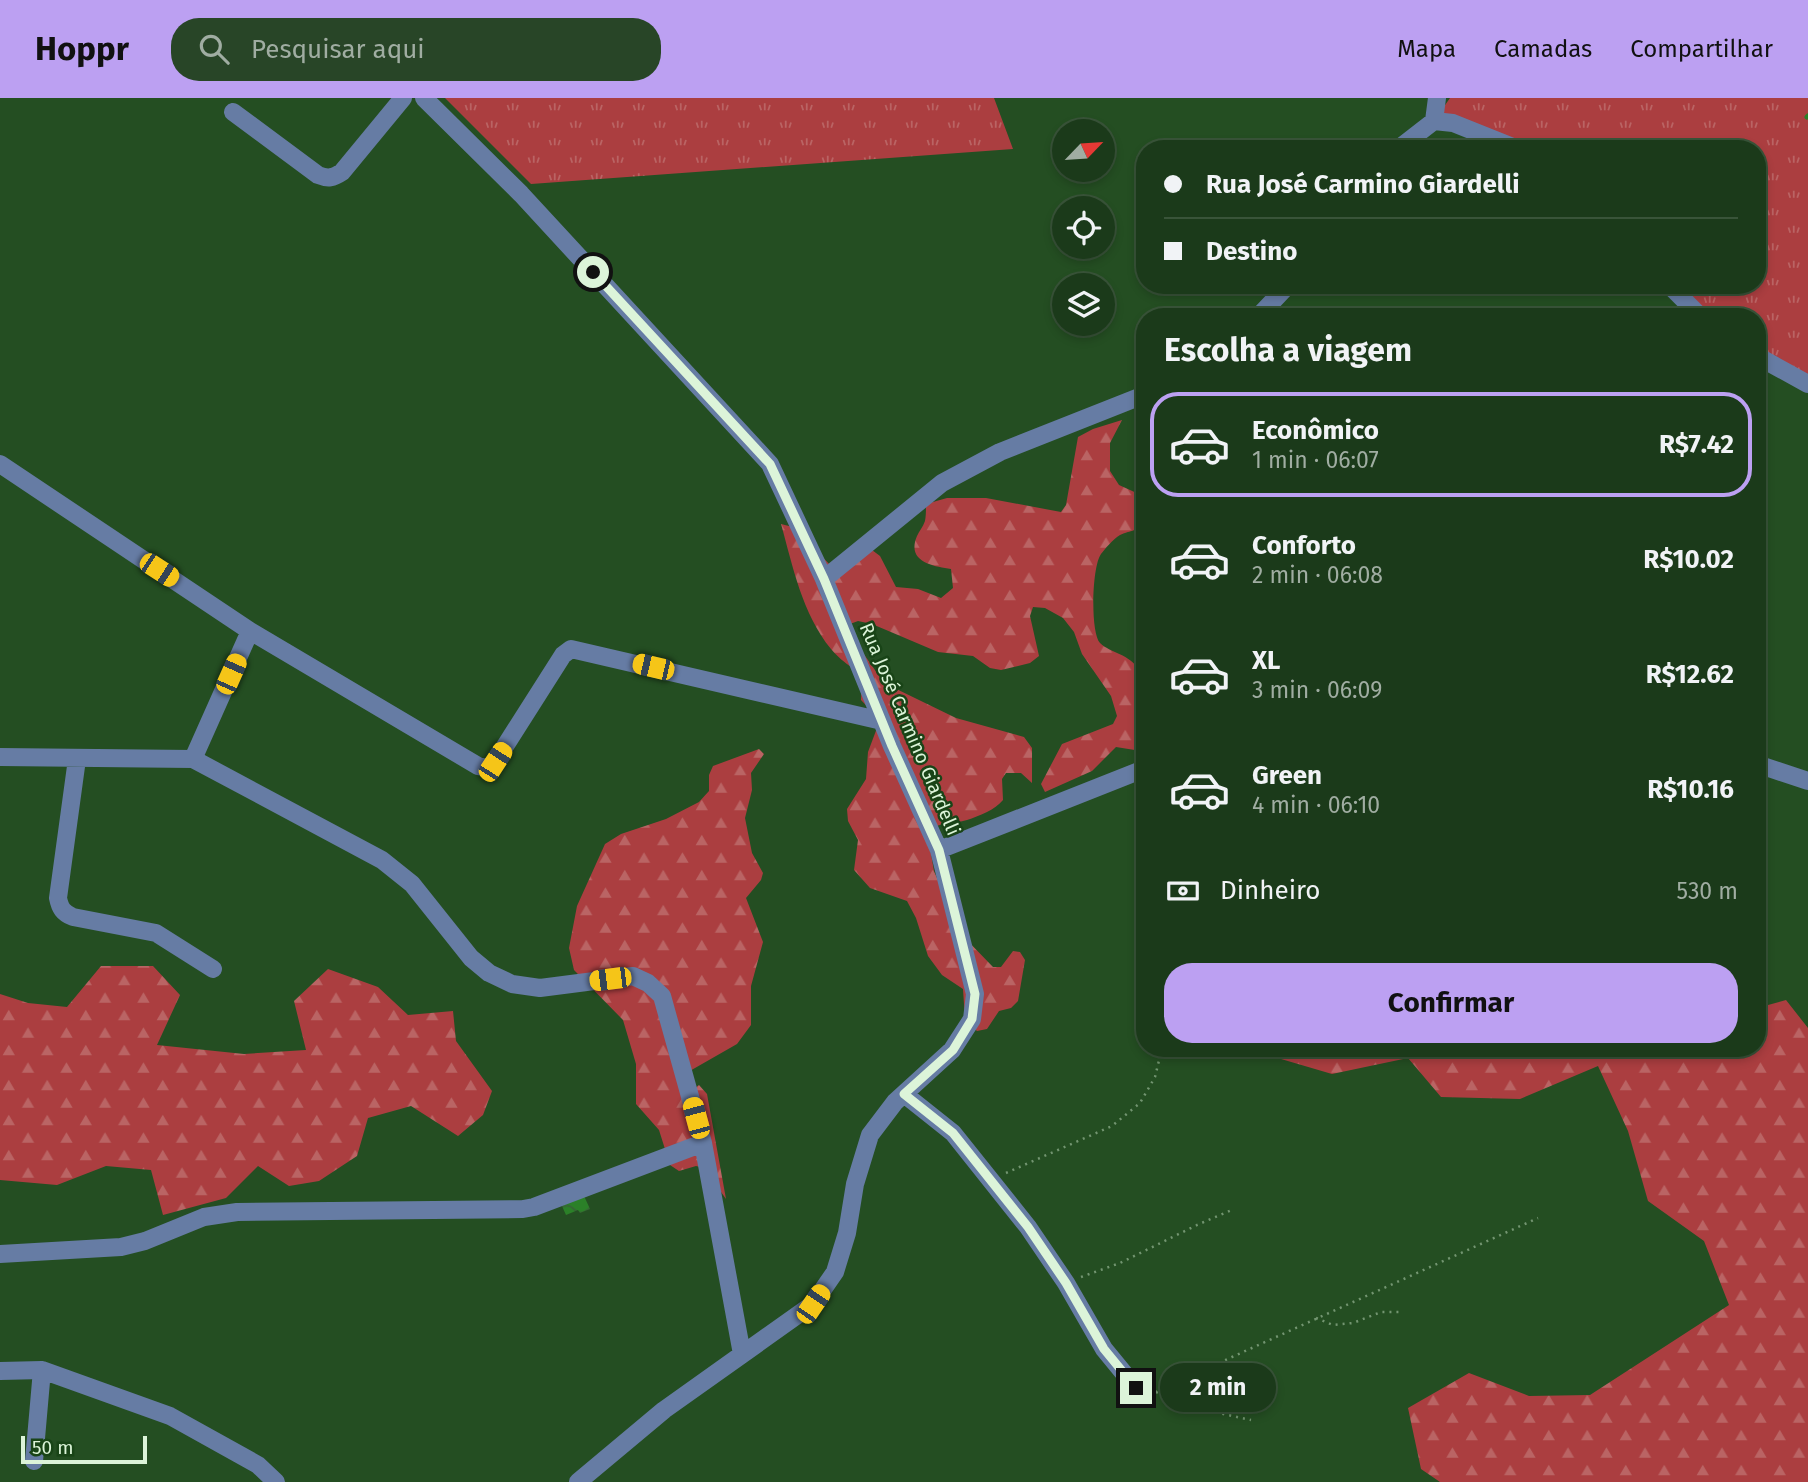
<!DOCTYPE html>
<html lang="pt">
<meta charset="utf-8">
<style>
:root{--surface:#1b3a1a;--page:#284527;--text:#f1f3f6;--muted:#a0ada2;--line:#395439;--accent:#bca0f2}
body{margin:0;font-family:"Fira Sans",sans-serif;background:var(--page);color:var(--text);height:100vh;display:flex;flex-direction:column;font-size:26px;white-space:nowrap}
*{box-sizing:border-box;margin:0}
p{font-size:23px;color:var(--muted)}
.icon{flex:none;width:38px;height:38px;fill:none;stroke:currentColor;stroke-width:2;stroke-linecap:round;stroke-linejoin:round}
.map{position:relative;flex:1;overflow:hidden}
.panel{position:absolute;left:1136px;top:210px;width:630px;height:749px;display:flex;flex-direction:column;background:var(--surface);border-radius:28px;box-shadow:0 4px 10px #0003,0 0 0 2px var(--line)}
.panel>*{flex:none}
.guide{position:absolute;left:1136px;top:42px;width:630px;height:154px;border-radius:28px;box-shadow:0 4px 10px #0003,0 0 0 2px var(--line);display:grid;align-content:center;height:154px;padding:0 28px;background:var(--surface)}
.needle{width:46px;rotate:65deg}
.buttons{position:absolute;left:1052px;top:21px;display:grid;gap:14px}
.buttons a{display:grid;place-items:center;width:63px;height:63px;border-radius:50%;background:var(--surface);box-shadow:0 4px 10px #0003,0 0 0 2px var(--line);font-size:35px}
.scale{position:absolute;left:21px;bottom:18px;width:126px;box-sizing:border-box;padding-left:7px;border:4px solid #dcf4d9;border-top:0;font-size:19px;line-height:24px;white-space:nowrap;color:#dcf4d9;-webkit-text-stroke:5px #194417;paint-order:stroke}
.end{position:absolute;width:32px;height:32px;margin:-16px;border:9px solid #dcf4d9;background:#111;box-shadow:0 0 0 4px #111}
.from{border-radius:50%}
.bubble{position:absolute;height:49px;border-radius:24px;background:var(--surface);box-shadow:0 4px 10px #0003,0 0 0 2px var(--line);font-size:23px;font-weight:700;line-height:49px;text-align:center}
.car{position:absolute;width:21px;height:42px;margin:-21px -10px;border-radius:9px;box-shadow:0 0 5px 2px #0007;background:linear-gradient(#f5c518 24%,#345 0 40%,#f5c518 0 76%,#345 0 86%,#f5c518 0)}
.guide b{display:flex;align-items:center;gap:24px;height:66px;font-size:26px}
.guide b+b{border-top:2px solid var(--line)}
.guide i{width:18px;height:18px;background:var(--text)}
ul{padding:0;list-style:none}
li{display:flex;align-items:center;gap:21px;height:105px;margin:0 14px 10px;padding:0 14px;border:4px solid transparent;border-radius:28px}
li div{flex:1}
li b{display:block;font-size:26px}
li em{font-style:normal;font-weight:700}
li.on{border-color:var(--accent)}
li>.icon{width:63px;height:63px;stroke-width:1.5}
h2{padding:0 28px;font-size:32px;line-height:84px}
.pay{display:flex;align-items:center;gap:18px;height:77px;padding:0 28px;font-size:26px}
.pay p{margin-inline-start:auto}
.action{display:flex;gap:14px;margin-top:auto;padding:14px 28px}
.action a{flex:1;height:80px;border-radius:28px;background:var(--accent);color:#111;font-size:28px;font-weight:700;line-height:80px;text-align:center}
header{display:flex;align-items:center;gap:42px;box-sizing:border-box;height:98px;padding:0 35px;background:var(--accent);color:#111}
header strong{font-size:33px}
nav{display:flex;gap:38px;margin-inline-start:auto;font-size:24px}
.search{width:490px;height:63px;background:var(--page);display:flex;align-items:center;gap:18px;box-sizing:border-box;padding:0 24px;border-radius:28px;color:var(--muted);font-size:26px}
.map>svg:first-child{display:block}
</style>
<header>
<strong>Hoppr</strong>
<div class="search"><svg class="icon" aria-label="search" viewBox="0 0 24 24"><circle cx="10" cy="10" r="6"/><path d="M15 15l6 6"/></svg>Pesquisar aqui</div>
<nav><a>Mapa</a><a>Camadas</a><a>Compartilhar</a></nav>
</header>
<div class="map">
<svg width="1808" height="1384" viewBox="0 0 1808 1384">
<defs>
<pattern id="grass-tufts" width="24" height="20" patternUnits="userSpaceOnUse" patternTransform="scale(1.75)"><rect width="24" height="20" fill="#ab3e40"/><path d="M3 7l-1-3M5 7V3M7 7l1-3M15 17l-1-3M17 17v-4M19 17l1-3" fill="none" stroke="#ba6464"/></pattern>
<pattern id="forest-firs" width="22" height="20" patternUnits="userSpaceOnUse" patternTransform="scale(1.75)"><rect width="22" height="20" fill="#ab3e40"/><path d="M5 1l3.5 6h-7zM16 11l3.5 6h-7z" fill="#ba6464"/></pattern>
<pattern id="water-waves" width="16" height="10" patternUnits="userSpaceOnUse" patternTransform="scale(1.75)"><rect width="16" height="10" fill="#2b8028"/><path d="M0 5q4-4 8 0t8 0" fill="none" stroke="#366434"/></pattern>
</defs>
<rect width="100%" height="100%" fill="#244e22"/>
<path fill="url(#grass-tufts)" d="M445,0H994L1013,51L531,86Z
M1450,0H1808V286L1757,258V219H1701L1669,187H1757V51H1518L1434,23Z"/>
<path fill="url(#forest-firs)" d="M1122,322L1110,345V373L1119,387L1141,397L1143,426C1134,435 1130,432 1120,437C1113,441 1105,451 1101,456C1092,468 1090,534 1100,545C1110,555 1130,556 1139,572C1149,587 1144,633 1144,651L1141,653L1116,649L1092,673L1045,694L1041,686L1062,646L1113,626L1117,618L1111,598L1082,556L1074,534L1063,520L1045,510L1033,509L1030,518L1039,558L1030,565L1001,572L990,570L973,558L938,554L872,526L858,523L850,526L849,535L884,585L956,620L1024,639L1032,650V685L1021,675H1006L1002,681L1003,702C995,712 979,718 967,722C954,726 939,724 927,733L934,773L961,836L993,869H1001L1013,853L1020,854L1025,862L1018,903L1011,910L999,913L987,931L977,933L965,921L963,891L942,877L928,858L916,820L907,803L870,790L854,772L858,742L848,723L847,711L866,681L868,654L880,622L861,602C863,565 852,576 831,551C802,515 793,469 781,426L793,429L836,473L868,449L880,458L896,489L918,491L941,500L953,490L951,471C933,468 906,464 917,438C919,433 923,429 925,423C926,418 926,412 926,406L947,400H986L1061,414L1066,407L1078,339L1093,331Z
M759,651L764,656L751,675L752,692L745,720L752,755L763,775L761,782L746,800L763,844L751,888V927L737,946L688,974L687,996L699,987L707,996L726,1101L704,1070L696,1068L679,1073L670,1067L659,1032L636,1006V966L623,922L574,872L569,850L577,808L605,746L621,736L666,721L699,704L709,693V677L713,668Z
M101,868H153L180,897L157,947L244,956L306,952L294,903L328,871L378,889L408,917L453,913L456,943L492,993L483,1017L458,1038L411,1008L368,1020L357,1058L319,1083L289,1088L258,1068L226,1100L163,1117L151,1072L106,1068L57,1087L0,1082V896L28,905L67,909Z
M1786,902L1808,930V1384H1440L1421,1371L1408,1310L1469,1275L1529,1298L1590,1297L1729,1207L1704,1143L1648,1103L1628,1033L1598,968L1520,1001L1441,999L1408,960L1332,976L1261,955L1262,950H1757V910Z"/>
<path fill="url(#water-waves)" d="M584,1098L590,1111L580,1115L578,1112L566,1117L562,1108Z"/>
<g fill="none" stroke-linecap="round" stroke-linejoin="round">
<path stroke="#2b8028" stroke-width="5" d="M1807,19L1808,18"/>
<path stroke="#739571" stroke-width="2.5" stroke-dasharray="2 5" stroke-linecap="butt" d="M1006,1075L1112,1028L1140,1005L1155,979L1162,950
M1081,1179L1120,1165L1197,1127L1234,1111
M1316,1220L1333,1227L1353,1225L1381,1214H1400
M1155,1294L1538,1120
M1156,1294C1185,1309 1219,1315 1251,1322"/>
<path stroke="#667ca4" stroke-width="18" d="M424,0L521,96L770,366L824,481L892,648L939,752L975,896L972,921L952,952L895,1004L870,1037L855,1086L847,1135L835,1174L813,1206L664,1312L578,1384
M233,14L318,77C328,81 333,80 342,74L403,0
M1434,23L1437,0
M1398,51L1434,23L1453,25L1518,51
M1669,187L1701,219
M1258,219L1288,187
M1757,258L1808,286
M0,366L250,533L193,661
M824,481L942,385L1000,354L1144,297
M250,533L478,668C486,670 489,670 495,664L563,557L571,551L882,623
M0,659L193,661L382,762L412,786L471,860L489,875L512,886L540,890L633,878L648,885L662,898L703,1045L742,1256
M77,661L58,800C60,810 63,815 73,819L156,835L213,871
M1757,666L1808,683
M939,752L1144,671
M904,996L953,1035L1028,1129L1066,1185L1104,1251L1136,1290
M0,1156L121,1149L145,1143L204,1119L237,1114L523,1111L534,1109L703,1045
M0,1273L42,1272L170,1318L258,1367L276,1384
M34,1363L42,1272"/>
</g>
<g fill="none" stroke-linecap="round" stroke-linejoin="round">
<path stroke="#dcf4d9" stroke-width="9" d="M593,174L770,366L824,481L892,648L939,752L975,896L972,921L953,952L904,996L953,1035L1028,1129L1066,1185L1104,1251L1136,1290"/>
</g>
<g text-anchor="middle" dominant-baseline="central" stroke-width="5" stroke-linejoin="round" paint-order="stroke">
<g font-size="19" fill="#dcf4d9" stroke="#194417">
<text transform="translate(910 631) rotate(67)">Rua José Carmino Giardelli</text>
</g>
</g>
</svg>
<div class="buttons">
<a><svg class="needle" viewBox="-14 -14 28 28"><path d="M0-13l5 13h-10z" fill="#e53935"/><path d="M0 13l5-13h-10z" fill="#a0ada2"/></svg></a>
<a><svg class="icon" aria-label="locate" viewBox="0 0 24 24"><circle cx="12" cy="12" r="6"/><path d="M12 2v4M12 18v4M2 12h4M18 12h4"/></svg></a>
<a><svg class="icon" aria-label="layers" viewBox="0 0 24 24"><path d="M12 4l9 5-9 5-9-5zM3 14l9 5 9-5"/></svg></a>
</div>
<div class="scale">50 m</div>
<i class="end from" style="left:593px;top:174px"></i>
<i class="end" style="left:1136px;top:1290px"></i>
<div class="bubble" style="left:1160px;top:1265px;width:116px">2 min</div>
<i class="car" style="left:159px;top:472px;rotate:123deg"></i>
<i class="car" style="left:653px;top:569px;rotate:283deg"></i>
<i class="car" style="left:231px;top:576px;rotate:24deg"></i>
<i class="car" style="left:495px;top:664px;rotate:33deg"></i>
<i class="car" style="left:610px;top:881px;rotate:263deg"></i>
<i class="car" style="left:696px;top:1020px;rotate:345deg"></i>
<i class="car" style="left:813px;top:1206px;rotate:34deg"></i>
<div class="guide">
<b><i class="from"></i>Rua José Carmino Giardelli</b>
<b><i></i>Destino</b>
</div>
<section class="panel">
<h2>Escolha a viagem</h2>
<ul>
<li class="on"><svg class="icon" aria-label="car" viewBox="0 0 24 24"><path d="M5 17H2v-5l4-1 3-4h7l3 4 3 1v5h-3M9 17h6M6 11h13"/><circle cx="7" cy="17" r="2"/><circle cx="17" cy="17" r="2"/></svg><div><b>Econômico</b><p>1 min · 06:07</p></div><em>R$7.42</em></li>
<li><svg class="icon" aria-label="car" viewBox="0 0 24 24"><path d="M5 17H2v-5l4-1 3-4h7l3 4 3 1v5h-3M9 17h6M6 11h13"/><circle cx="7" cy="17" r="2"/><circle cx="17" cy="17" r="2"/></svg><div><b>Conforto</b><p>2 min · 06:08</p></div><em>R$10.02</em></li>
<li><svg class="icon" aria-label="car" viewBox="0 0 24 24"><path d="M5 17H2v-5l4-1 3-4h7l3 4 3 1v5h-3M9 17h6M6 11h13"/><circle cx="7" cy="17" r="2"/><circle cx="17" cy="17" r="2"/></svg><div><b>XL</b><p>3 min · 06:09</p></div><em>R$12.62</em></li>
<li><svg class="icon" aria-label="car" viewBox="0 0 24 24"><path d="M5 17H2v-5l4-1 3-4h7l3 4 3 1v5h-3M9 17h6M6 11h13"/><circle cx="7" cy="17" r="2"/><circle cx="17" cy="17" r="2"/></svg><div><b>Green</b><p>4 min · 06:10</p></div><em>R$10.16</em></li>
</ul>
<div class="pay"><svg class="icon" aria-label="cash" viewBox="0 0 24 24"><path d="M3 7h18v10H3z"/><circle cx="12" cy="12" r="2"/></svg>Dinheiro<p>530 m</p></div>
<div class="action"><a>Confirmar</a></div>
</section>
</div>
